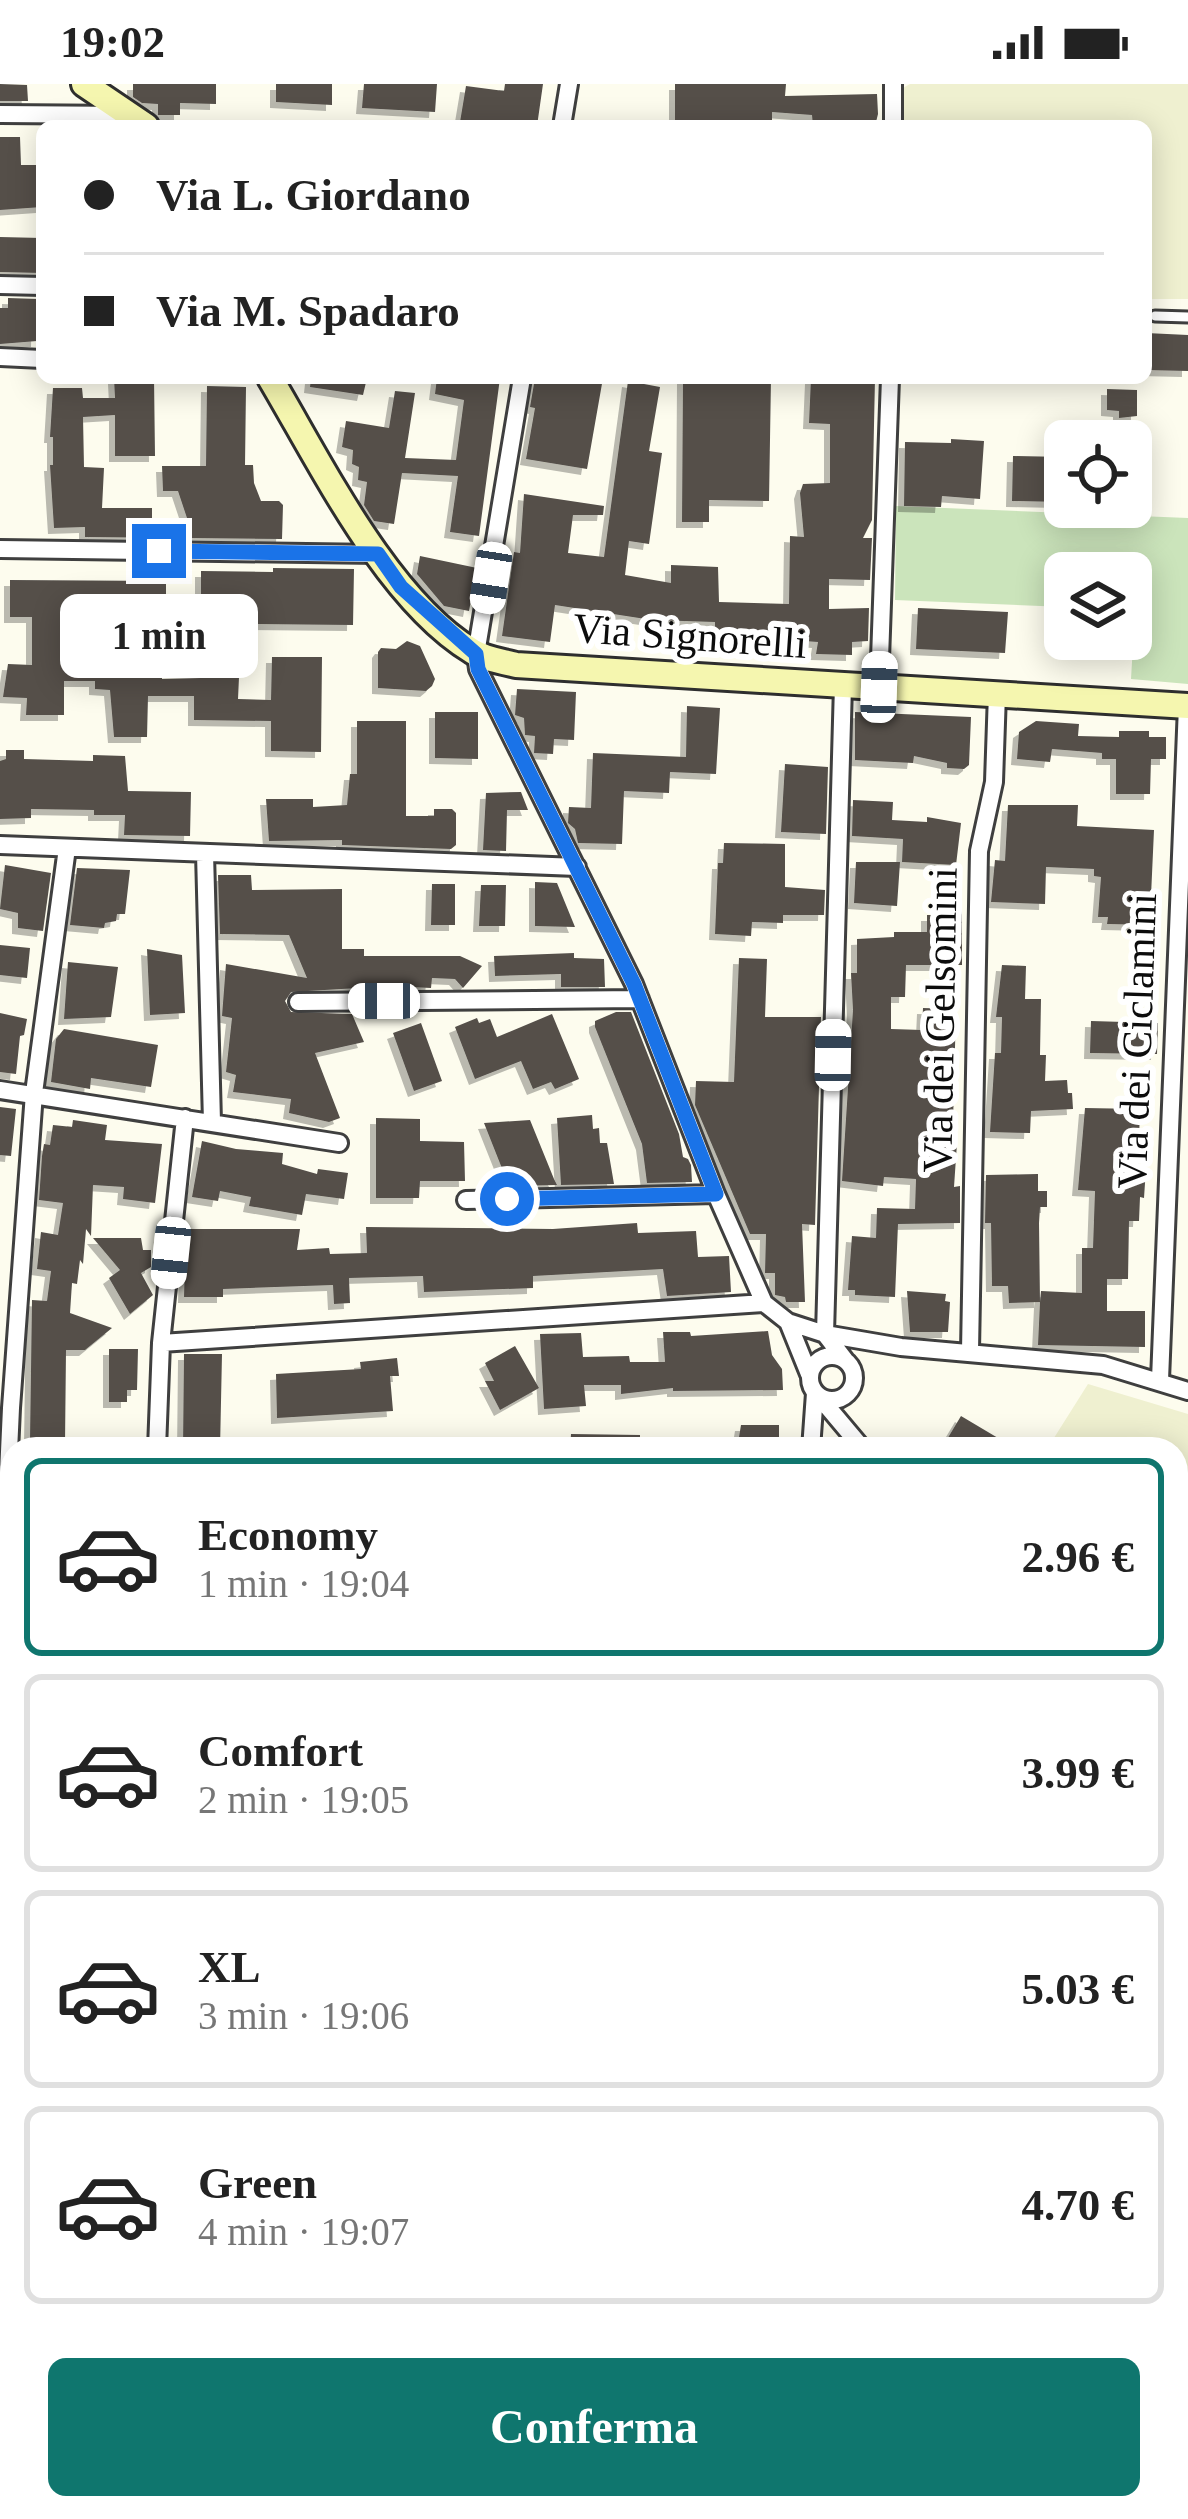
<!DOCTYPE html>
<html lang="it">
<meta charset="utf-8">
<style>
:root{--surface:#fff;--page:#f2f2f2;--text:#222;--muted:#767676;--line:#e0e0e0;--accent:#0f766e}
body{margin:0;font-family:Georgia,serif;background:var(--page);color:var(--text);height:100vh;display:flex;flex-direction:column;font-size:45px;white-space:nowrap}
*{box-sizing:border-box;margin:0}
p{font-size:39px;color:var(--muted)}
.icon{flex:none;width:66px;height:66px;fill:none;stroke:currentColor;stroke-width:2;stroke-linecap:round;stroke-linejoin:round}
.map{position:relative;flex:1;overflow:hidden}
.sheet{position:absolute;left:0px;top:1353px;width:1188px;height:1083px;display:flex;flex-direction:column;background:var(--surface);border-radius:36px 36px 0 0;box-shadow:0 6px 30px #0003}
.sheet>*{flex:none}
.guide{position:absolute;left:36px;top:36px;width:1116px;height:264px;border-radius:18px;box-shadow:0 6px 30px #0003;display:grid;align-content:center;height:264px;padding:0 48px;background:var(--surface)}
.buttons{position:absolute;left:1044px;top:336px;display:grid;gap:24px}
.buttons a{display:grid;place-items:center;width:108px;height:108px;border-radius:18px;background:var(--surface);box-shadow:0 6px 30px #0003;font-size:60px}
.end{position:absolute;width:54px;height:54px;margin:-27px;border:15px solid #1a73e8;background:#fff;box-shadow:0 0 0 6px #fff}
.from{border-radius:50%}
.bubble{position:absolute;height:84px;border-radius:18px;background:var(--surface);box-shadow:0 6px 30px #0003;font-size:39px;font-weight:800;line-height:84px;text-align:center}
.car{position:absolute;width:36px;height:72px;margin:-36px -18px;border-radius:15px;box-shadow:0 0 9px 3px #0007;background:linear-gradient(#fff 24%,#345 0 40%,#fff 0 76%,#345 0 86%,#fff 0)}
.guide b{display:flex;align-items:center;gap:42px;height:114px;font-size:45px}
.guide b+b{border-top:3px solid var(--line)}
.guide i{width:30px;height:30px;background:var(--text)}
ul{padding:21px 0 0;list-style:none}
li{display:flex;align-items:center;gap:36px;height:198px;margin:0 24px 18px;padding:0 24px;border:6px solid var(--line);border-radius:18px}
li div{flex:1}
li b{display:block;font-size:45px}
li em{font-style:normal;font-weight:800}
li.active{border-color:var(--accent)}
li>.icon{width:108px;height:108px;stroke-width:1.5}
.cta{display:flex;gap:24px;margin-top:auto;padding:24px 48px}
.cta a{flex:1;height:138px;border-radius:18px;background:var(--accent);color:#fff;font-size:48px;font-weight:800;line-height:138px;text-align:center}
.status{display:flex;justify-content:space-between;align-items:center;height:84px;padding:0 60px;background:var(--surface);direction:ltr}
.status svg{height:33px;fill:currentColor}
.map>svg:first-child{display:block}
</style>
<div class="status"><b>19:02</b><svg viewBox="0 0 49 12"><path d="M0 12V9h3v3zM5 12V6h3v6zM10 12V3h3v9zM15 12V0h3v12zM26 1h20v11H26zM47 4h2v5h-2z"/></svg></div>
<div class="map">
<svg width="1188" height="2435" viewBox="0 0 1188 2435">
<defs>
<filter id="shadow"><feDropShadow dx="-6" dy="6" stdDeviation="0" flood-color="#0004"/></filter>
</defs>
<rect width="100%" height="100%" fill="#fdfcee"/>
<path fill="#eae1ea" d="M6,1654H12V1938L0,1937Z"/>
<path fill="#eff0d0" d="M910,0H1188V215H1146V42H902L903,4Z
M1088,1300L1188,1330V1705H1176V1365H1047Z"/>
<path fill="#cbe4bb" d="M896,422L1188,434V600L1131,595L1135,527L1131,526V489H1065V523L895,516Z"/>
<path fill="#544f4a" filter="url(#shadow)" d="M0,0L27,1L28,17H0Z
M133,0H216V20L180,19V31H158V20L142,19L133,13Z
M276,0H332V21L276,18Z
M364,0H437L435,28L362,24Z
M505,0H543L537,42H474L460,38L466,2L504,7Z
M675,0H786L785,12L877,10L878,30L875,42H813L812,31L772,28V42H675Z
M0,53H20L21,81H42V123L0,126Z
M0,153L42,154V189L0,188Z
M8,214L38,215L37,257L0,260V224H8Z
M1146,249L1188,251V287L1146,286Z
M114,294H154L155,372H115V331L83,333L84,383L104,384L102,424H152V441L189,440L178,407H163L162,382H206L207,302L246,303L245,381H253L254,399L261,417H279L283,421L282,455L85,453V443L54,444L50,381H53V353H50L53,304H82L83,314H115Z
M311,294H367L363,311L310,303Z
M437,294H500L479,452L450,448L458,392L402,389L394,440L374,437L364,421L367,398L358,396L359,383L352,380L353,366L342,363L346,337L389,344L395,307L415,309L405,374L456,376L464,316L435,310Z
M535,294H603L587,385L526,375L535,324L530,323Z
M683,294H771L769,417L709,416V438H682Z
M811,294H875L872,436L863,454H872L870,496L829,495V525L869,524L868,557L852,558V571L816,570L818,558L763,554V561L715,559V538L652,536L555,521L550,558L502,552L514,468L520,469L524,410L604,422L603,431H573L568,469L604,473L628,297L660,303L649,367L662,369L649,460L629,457L625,491L671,499V481L718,483L719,518L789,520L790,452L804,453L800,409L803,400L830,399V340L809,339Z
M1107,305L1137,306V332L1119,334V327L1107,326Z
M951,355L984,357L980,415L942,412L941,423L904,422L905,358L951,359Z
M1013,372L1065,373V418L1012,417Z
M420,472L477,484L469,527L444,522L417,490Z
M273,484L354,485L353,541L247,540V561H201V487L273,488Z
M10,496L166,497V534L67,533V582H100V569H128V575H162V595L239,593L238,615L271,616L272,573H322L321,668L271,667V637L194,636V612H148L147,653H114L110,606L95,605V597H64V631H26L27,614L3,613L8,580L32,581V533H10Z
M918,524L1008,528L1005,569L916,565Z
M407,557L420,562L435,595L432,602L426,607L378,604V568L381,564L396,565Z
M517,605L576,608L574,656L554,655L553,670L534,669L535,652L525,651L524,634L515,631Z
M687,622L720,624L716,690L670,688L669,709L624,707L622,760L578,759L575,745L568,739L569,723L591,724L593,669L686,673Z
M435,628H478V675L435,674Z
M855,628L971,633L969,681L964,685L947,684V679L914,672L913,679L855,676Z
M357,637H406V732H434V725H452L456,729V761L451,765L342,761V756L269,757L266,715H313V723L347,721L350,690H357Z
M1036,637L1079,640L1078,652L1119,653V647H1149V653H1166V675H1151L1150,710H1116V675H1102V669L1052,665L1050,678L1017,675L1019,648Z
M6,666H24V675L93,677V671L125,672L128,707L191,708L190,752L124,751L125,731H94V726L31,725V734L0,735V677L6,675Z
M785,680L828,683L826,750L781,748Z
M521,708L528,726H507L506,767L483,766L486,709Z
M853,716L893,718L892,736L927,738V733L961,739L956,781L902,778L903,755L852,752Z
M1008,721H1078L1077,742L1154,746L1151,812H1158L1156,841L1107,840L1108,833H1098L1101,793L1094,792V785L1046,783L1045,820L991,818L995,776L1005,777Z
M724,759L785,760V803L825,806L824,831H783V839L752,838L751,852L715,850L718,779H723Z
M856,778H900L897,822L854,819Z
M5,781L51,789L43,847L18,844V829L0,825Z
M77,784L130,786L125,830H117L116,837L105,839L104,844L70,841Z
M218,791H251L252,806L342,805V865H364V872H460L482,882L463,904L455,895L432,894L431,904L392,902L291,908L285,917L291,928L352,930L364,958L315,969L340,1034L329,1038L289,1029L291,1015L233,1008L236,991L226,988L232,934L222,932L226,880L307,894L289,851L220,850Z
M535,798L557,799L575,843L535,842Z
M432,800H455V841H431Z
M481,801H506L505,842H479Z
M938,827H962V881H906L905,913H891V945L922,946L923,924L956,925L953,1039L957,1059L954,1103L960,1102V1139L898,1140L895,1213L855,1211V1206H848L852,1152L876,1154L877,1124L915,1125L916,1095L884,1093L883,1102L842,1097L853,926L851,889H857V855L894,853V848H927V831H939Z
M0,861L30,864L27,894L0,891Z
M147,865L182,871L185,929L150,931Z
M574,869V874L604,875L605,903H561V890L495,892L494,872Z
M739,874L767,875L765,933H821L815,1141L802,1140L805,1218H786L785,1213L775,1211V1189H765L766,1150H750L695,1021L696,997L734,998Z
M68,878L118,883L111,933L64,935Z
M1002,881L1026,882L1025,915H1041L1040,971H1046L1045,997L1067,996L1068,1009H1072L1073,1025L1031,1027L1030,1049L990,1048L995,969H1001L1002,933H996Z
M616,928H631L679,1050L683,1073L688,1075L691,1081L692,1098L647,1099L642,1060L595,943V937Z
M0,929L27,935L24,951L20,952L16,990L0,988Z
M552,930L579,995L555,1005L551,998L533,1005L521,977L475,995L455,943L477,934L479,939L490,935L497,953Z
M1091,937L1158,939L1157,970L1090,969Z
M421,939L442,997L414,1007L393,949Z
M64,945L158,961L151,1003L91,994L90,1005L51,998L56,955Z
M0,1023L16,1025L11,1072L0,1071Z
M1085,1024L1140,1025L1138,1084H1146L1144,1114L1140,1113L1139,1137H1129L1128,1195H1107V1227H1145V1263L1038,1261L1040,1218L1009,1219L1008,1202H992L991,1139H985L986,1091L1038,1090V1107H1047V1123H1040L1039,1139L1040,1218L1041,1207L1082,1209V1164H1093L1095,1107L1078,1106Z
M592,1031L593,1045L599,1044L600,1059H607L614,1100L561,1101L557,1034Z
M376,1034L420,1035V1057L464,1058L465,1097H420L419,1114H376Z
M73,1036L107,1041L105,1056L162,1060L155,1119L123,1115L124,1103L93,1101L91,1152L86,1145L83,1180L80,1176L77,1200L72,1199L70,1229L112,1244L85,1266H66L65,1359L30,1356L32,1216L47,1217L51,1187L37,1185L41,1148L58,1151L63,1119L39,1116L42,1072L44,1060L50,1061L53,1041L72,1043Z
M530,1036L554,1095L557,1101L509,1102L484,1039Z
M202,1057L236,1065L283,1069L282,1080L317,1090L318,1085L348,1089L344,1115L306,1110L302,1131L249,1122L251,1113L220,1107L218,1117L192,1113Z
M637,1139L638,1149L696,1147L698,1173L729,1172L731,1208L667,1212L663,1185L533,1192V1204L424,1208L423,1192L349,1194L350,1219L334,1220L333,1201L223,1205V1213H184L186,1145H300L297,1166L329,1164L330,1170L367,1169L366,1143L553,1145Z
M93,1154H141L143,1166H151V1183L141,1189L153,1211L130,1230L109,1194L120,1186Z
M907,1207L946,1210L945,1217L950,1218L948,1248H910Z
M768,1247L772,1271L782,1285L783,1306L673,1307V1304L621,1310V1301H584L586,1322L544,1325L540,1250L581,1249L583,1273L629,1272L630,1278H665L663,1248H690L691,1252Z
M515,1262L539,1304L500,1326L485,1297H494L485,1279Z
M109,1265H138L137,1306H127V1318H109Z
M184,1270H222L220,1365H183Z
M397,1274L399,1292H390L393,1327L277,1334L276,1290L361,1285L360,1278Z
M961,1332L998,1354L992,1365H959L946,1357Z
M741,1341H779V1365H737Z
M571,1350L640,1351V1365H570Z"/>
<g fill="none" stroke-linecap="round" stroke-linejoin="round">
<defs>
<path id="lane" d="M1155,232L1188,233"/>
<path id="street" d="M0,30L130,31
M562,42L569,0
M893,42V0
M0,201L42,202
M0,273L42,275
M522,294L476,570L478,585L634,900L716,1110L764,1219L788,1238L825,1250L901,1263L1103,1281L1188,1307
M0,465L378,470
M843,601L825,1250L845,1276
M879,603L890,294
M0,761L577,783
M205,769L212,1038
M298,918L640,915
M0,1006L339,1059
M466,1116L716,1110
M788,1238L809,1290
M161,1259L764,1219
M970,1267L979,767L994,698L997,609
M810 1294a22 22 0 1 1 44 0a22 22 0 1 1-44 0Z
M1160,1296L1187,622
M821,1315L863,1365
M157,1365L161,1259L185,1034
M811,1365L815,1309
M0,1565L11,1324L34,1009L67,764
M0,1639L12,1640
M1176,1792H1188
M1176,1945H1188
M0,2362L12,2361
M253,2424L254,2435
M789,2424L790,2435
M944,2424L945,2435
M1136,2424V2435
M528,2435V2424"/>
<path id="secondary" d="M84,0L146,42
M270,294C320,378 387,516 472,567C484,575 501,577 516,581L1188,622
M0,2035L12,2051
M392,2424L418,2435"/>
</defs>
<use href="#lane" stroke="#3f3f3f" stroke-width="15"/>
<use href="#street" stroke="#3f3f3f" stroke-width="22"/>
<use href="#secondary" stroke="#2e2e2e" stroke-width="30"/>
<path stroke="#2e2e2e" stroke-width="3" stroke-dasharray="12 6" stroke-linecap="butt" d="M0,2082L12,2074"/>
<use href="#lane" stroke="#fff" stroke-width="9"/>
<use href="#street" stroke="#fff" stroke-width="16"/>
<use href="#secondary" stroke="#f5f6af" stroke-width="24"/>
</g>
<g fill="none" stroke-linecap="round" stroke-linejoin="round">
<path stroke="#1a73e8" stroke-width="15" d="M159,467L378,470L401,503L476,570L478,585L634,900L716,1110L507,1115"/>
</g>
<g text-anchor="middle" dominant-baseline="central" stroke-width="12" stroke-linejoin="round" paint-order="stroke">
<g font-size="42" fill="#0c0c0c" stroke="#fff">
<text transform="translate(690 552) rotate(4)">Via Signorelli</text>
<text transform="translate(940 936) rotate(-89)">Via dei Gelsomini</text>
<text transform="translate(1137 957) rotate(-88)">Via dei Ciclamini</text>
</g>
</g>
</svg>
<div class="buttons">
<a><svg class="icon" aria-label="locate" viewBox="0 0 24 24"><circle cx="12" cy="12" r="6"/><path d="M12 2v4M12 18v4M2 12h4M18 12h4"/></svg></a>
<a><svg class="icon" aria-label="layers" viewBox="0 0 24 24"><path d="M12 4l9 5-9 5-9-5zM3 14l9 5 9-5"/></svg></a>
</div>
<i class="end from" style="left:507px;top:1115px"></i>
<i class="end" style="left:159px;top:467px"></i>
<div class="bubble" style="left:60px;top:510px;width:198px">1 min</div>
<i class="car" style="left:491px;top:494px;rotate:189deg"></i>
<i class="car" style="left:879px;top:603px;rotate:2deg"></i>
<i class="car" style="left:384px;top:917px;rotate:270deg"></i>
<i class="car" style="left:833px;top:971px;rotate:1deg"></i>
<i class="car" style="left:171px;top:1169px;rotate:186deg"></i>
<div class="guide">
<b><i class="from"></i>Via L. Giordano</b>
<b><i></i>Via M. Spadaro</b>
</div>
<section class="sheet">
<ul>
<li class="active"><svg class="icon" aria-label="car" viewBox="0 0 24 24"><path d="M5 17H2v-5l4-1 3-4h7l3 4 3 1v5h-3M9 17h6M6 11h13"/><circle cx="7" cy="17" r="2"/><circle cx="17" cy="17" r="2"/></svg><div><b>Economy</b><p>1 min · 19:04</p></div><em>2.96 €</em></li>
<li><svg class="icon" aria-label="car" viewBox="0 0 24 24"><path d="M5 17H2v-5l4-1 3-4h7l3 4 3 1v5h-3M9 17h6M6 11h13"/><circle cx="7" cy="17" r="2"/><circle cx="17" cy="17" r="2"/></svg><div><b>Comfort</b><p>2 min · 19:05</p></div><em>3.99 €</em></li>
<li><svg class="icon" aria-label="car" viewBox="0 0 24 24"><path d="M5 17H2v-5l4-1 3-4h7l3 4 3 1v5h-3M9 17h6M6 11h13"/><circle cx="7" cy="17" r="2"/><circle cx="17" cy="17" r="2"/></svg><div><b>XL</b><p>3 min · 19:06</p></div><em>5.03 €</em></li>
<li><svg class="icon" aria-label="car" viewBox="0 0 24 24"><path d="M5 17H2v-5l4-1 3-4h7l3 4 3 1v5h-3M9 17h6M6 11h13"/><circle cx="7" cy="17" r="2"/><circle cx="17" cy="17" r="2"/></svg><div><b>Green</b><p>4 min · 19:07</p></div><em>4.70 €</em></li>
</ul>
<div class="cta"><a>Conferma</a></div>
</section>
</div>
